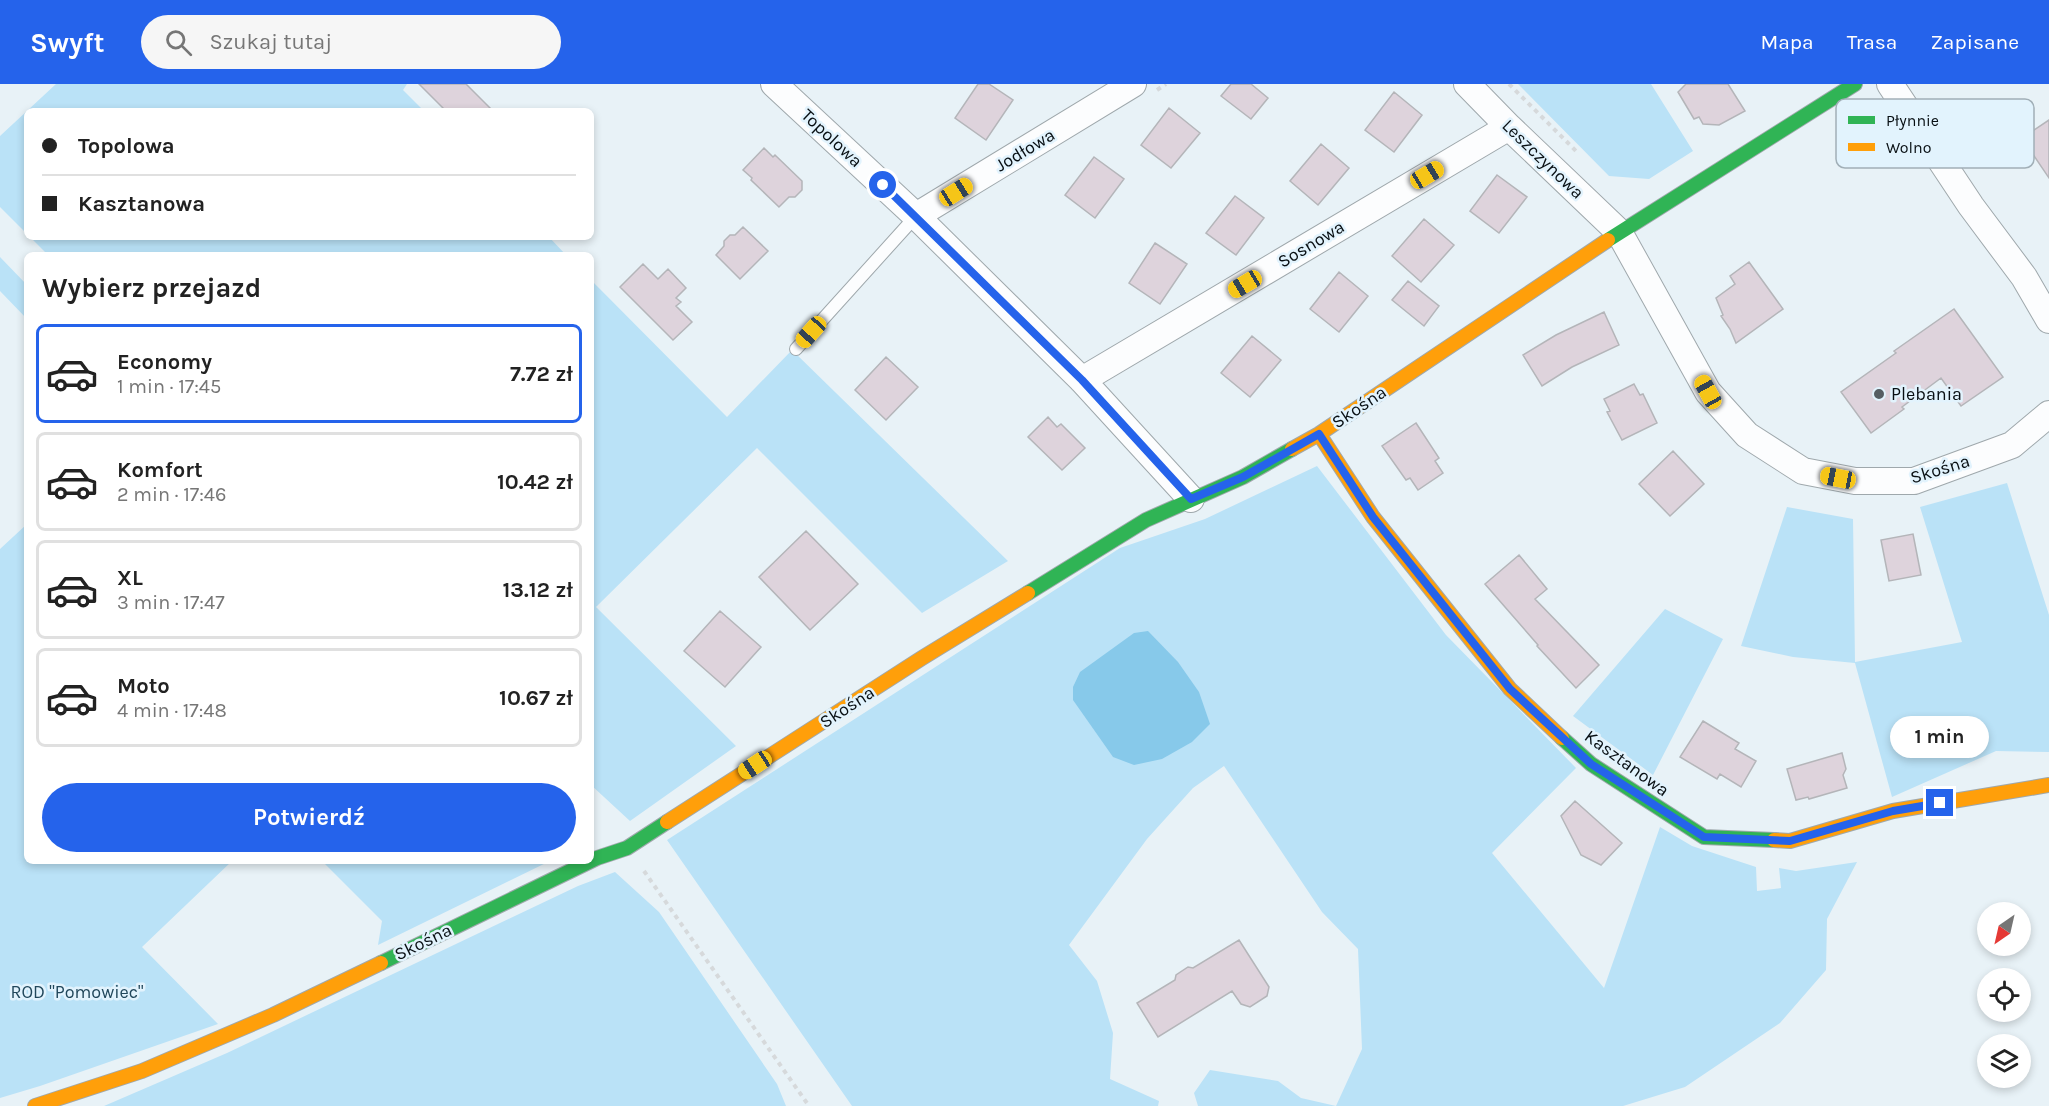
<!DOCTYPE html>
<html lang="pl">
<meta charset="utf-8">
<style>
:root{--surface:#fff;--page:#f6f6f6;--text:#222;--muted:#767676;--line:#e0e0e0;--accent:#2563eb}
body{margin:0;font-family:Karla,sans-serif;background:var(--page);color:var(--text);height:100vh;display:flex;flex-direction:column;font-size:22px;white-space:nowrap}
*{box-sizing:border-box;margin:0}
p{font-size:20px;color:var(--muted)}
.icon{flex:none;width:33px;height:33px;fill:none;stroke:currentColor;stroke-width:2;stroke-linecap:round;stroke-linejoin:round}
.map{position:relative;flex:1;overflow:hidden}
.drawer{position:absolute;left:24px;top:168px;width:570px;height:612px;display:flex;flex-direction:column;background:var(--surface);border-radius:9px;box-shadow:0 3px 9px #0003}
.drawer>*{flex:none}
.hud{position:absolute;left:24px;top:24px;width:570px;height:132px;border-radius:9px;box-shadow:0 3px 9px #0003;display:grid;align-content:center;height:132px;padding:0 18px;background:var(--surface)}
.needle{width:39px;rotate:214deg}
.fabs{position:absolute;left:1977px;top:818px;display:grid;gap:12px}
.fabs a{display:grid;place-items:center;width:54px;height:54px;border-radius:50%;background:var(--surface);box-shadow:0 3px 9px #0003;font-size:30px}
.end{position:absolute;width:27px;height:27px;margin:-14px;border:8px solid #2563eb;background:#fff;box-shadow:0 0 0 3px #fff}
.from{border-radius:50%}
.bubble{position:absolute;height:42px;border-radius:21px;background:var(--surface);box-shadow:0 3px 9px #0003;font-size:20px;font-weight:700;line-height:42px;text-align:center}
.car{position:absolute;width:18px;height:36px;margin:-18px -9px;border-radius:8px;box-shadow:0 0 4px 2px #0007;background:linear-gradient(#f5c518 24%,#345 0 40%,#f5c518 0 76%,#345 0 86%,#f5c518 0)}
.hud b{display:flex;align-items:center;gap:21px;height:57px;font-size:22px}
.hud b+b{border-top:2px solid var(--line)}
.hud i{width:15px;height:15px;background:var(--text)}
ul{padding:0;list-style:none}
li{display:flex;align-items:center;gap:18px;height:99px;margin:0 12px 9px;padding:0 6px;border:3px solid var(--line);border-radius:9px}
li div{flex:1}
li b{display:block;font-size:22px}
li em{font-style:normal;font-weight:700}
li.current{border-color:var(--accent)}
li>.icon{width:54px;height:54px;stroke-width:1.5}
h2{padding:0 18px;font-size:27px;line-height:72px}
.primary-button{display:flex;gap:12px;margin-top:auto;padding:12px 18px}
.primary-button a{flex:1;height:69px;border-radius:36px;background:var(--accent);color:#fff;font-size:24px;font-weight:700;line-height:69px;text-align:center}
header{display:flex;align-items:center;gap:36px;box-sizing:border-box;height:84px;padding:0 30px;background:var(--accent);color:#fff}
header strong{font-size:28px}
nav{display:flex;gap:33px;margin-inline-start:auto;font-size:21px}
.search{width:420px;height:54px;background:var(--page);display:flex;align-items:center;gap:15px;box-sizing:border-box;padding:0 21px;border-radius:33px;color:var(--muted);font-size:22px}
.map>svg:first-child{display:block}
</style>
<header>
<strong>Swyft</strong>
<div class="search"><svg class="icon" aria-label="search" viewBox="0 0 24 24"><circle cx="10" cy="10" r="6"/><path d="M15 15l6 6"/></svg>Szukaj tutaj</div>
<nav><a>Mapa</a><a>Trasa</a><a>Zapisane</a></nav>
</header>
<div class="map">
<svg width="2049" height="1022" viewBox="0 0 2049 1022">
<rect width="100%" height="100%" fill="#e8f2f7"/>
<path fill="#bae2f7" d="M56,0H407L403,6L424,27H27V150L0,123V52Z
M1518,0H1651L1693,67L1649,95L1609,92Z
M30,153H549L566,171H48Z
M0,173L27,201V235L0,207Z
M591,196L727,333L792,266L1008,477L922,529L757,364L596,523L736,662L630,737L591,701Z
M1317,382L1446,551L1576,684L1492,769L1604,904L1660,743L1692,762L1756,783L1757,807L1781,804L1779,784L1796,787L1857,778L1827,835L1826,886L1780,939L1685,1003L1623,1022H1336L1362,965L1358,865L1322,828L1224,682L1193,704L1147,755L1069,861L1097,897L1113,949L1110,995L1159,1017L1158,1022H852L667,756L1120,464L1205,435Z
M2007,399L2049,531V668L1996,667L1892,713L1855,579L1793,573L1741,562L1787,423L1853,435L1855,578L1962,558L1920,423Z
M27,440V777H232L142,863L218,940L40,1002L0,1014V465Z
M1665,525L1723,555L1653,691L1573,632Z
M322,777H550L378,861L382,837Z
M615,788L659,828L777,1000L786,1022H104L227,969L578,802Z
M1210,986L1278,997L1301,1014L1336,1022H1198L1194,1009Z"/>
<path fill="#87c9ea" d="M1148,547L1178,578L1199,608L1210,640L1192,658L1162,675L1134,681L1113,673L1073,616V603L1080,588L1134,549Z"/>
<path fill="#ded3dc" stroke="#b4b5b9" stroke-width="1.5" d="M419,0H466L493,27H446Z
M978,0H989L1013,16L986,56L955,34Z
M1231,0H1251L1268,14L1251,35L1221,12Z
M1686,0H1728L1745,27L1719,41L1703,40L1699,33L1694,35L1678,8Z
M1394,8L1422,31L1394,68L1365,46Z
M1169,24L1200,49L1171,84L1141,61Z
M2049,36V94L2022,54Z
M1321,60L1349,84L1318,121L1290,97Z
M764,64L773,73L775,71L802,97V106L795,113H789L779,123L751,96L752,94L743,86Z
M1094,73L1124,95L1095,134L1065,111Z
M1497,91L1527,113L1499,149L1470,127Z
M1235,112L1264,134L1236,171L1206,149Z
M1424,135L1454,161L1421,198L1392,172Z
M743,143L768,167L740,195L716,171L724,162V157L730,151H735Z
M1155,159L1187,180L1160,220L1129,199Z
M1749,178L1783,225L1736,259L1730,245L1721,232L1723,231L1716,214L1735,200L1730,192Z
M643,180L658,195L668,185L686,204L676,214L681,218L676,222L692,238L673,256L620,203Z
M1339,188L1368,212L1339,248L1310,225Z
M1408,197L1439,222L1424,242L1392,216Z
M1954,225L2003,293L1961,322L1941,294L1902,323L1904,325L1871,349L1841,308L1896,269L1894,267Z
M1604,228L1619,261L1572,283L1542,302L1523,271L1556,251Z
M1252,252L1281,276L1250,313L1221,289Z
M886,273L918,303L886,336L855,306Z
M1634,300L1640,311L1643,310L1657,339L1622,356L1607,328L1610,327L1604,315Z
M1048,333L1057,343L1061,340L1085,364L1062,386L1028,353Z
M1416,339L1439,374L1435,377L1443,389L1418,406L1410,394L1406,396L1382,362Z
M1673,367L1704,400L1670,432L1639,400Z
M806,447L858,500L810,546L759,493Z
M1913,450L1921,491L1889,497L1881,456Z
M1519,471L1547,505L1535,515L1599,581L1576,604L1537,562L1538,561L1485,500Z
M720,527L761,563L725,603L684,567Z
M1703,637L1739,659L1735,665L1756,677L1741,703L1720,690L1717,695L1680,673Z
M1842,669L1846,685L1843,691L1847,704L1809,715L1808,713L1796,716L1787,685Z
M1575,717L1622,759L1601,781L1581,771L1561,732Z
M1239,856L1269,903L1267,912L1250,923L1241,920L1232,907L1158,953L1137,919L1175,896L1176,891L1188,883L1193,884Z"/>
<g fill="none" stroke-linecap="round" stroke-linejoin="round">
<defs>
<path id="lane" d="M796,265L916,132"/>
<path id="street" d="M774,0L916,132L1082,296L1191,415
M1467,0L1509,43L1619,148L1708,308L1747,351L1803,387L1855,397H1914L2012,361L2049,330
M1890,0L1971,122L2024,193L2049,236
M916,132L1133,0
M1082,296L1509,43"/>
<path id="fast" d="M1608,156L1855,0
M1028,509L1146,436L1243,393L1292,365
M1562,654L1591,680L1704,753L1774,756
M381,879L597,774L627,764L667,738"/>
<path id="slow" d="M1319,350L1373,433L1510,605L1562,654
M1292,365L1319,350L1608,156
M667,738L922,574L1028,509
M1774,756L1790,757L1893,727L2049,701
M35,1022L142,987L273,931L381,879"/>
</defs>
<use href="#lane" stroke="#9fa8ac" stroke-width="14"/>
<use href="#street" stroke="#9fa8ac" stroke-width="28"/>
<use href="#fast" stroke="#9fa8ac" stroke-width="16"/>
<use href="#slow" stroke="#9fa8ac" stroke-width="16"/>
<path stroke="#d6d9db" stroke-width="4" stroke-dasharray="4.5 4.5" stroke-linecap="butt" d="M1509,0L1577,68
M1157,6L1166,0
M644,787L809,1022"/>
<use href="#lane" stroke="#fcfdfe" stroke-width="12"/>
<use href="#street" stroke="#fcfdfe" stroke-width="26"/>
<use href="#fast" stroke="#30b455" stroke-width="14"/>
<use href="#slow" stroke="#ff9f0a" stroke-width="14"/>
</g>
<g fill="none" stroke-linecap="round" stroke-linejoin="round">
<path stroke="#2563eb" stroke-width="8" d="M883,101L1082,296L1191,415L1243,393L1319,350L1373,433L1510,605L1591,680L1704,753L1790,757L1893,727L1940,719"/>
</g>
<circle fill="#565e63" stroke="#e2f3fd" stroke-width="2" cx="1879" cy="310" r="6"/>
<g text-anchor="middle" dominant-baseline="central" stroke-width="5" stroke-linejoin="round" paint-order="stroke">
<g font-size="18" fill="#080f13" stroke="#e2f3fd">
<text transform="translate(832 54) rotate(43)">Topolowa</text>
<text transform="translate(1025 66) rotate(-31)">Jodłowa</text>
<text transform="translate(1543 75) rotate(44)">Leszczynowa</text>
<text transform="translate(1311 160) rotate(-31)">Sosnowa</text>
<text transform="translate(1359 323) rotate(-34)">Skośna</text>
<text transform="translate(1940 385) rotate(-17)">Skośna</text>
<text transform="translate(847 623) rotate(-33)">Skośna</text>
<text transform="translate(1627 679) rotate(36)">Kasztanowa</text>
<text transform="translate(423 858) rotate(-26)">Skośna</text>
</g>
<g font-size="18" fill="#080f13" stroke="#e2f3fd" text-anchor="start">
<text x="1891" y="310">Plebania</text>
</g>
<g font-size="18" fill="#21475b" stroke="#e2f3fd">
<text x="77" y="908">ROD "Pomowiec"</text>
</g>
</g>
<rect x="1836" y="15" width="198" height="69" rx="9" fill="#e2f3fd" stroke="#a1afb7" stroke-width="1.5"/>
<rect x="1848" y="32" width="27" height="8" fill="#30b455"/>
<rect x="1848" y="59" width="27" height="8" fill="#ff9f0a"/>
<g font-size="16" fill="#080f13">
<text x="1886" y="42">Płynnie</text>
<text x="1886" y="69">Wolno</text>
</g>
</svg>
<div class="fabs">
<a><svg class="needle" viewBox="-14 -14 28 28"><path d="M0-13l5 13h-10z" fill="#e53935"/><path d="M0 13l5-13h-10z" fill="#767676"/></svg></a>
<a><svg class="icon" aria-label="locate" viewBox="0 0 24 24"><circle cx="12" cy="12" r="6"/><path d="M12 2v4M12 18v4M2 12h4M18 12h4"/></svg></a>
<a><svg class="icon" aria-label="layers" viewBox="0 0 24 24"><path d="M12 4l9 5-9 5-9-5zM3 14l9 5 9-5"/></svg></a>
</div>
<i class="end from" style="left:883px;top:101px"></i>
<i class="end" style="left:1940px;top:719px"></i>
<div class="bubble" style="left:1890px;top:632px;width:99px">1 min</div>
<i class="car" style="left:1427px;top:91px;rotate:59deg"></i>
<i class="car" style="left:956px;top:108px;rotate:58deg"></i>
<i class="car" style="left:1245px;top:200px;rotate:239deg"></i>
<i class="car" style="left:811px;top:248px;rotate:222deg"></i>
<i class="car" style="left:1708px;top:308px;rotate:331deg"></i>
<i class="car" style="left:1838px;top:394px;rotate:281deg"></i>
<i class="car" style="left:755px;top:681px;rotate:237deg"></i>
<div class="hud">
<b><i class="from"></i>Topolowa</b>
<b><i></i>Kasztanowa</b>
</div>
<section class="drawer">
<h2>Wybierz przejazd</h2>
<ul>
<li class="current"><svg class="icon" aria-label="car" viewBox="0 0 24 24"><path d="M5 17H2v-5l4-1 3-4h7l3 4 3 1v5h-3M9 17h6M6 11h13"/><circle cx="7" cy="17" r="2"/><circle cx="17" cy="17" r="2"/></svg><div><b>Economy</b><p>1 min · 17:45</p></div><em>7.72 zł</em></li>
<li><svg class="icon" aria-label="car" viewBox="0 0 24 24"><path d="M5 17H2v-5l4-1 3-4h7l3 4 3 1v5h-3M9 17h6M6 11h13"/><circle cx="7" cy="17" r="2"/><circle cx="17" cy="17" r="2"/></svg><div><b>Komfort</b><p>2 min · 17:46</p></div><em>10.42 zł</em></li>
<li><svg class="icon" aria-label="car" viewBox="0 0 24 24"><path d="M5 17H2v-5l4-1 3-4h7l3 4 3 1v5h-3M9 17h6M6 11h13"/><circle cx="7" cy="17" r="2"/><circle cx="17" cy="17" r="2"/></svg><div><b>XL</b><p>3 min · 17:47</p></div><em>13.12 zł</em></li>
<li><svg class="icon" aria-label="car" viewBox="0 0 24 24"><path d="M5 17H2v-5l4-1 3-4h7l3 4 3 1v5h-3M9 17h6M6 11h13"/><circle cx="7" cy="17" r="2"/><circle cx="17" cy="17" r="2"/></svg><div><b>Moto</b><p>4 min · 17:48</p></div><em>10.67 zł</em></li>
</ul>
<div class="primary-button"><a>Potwierdź</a></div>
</section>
</div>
